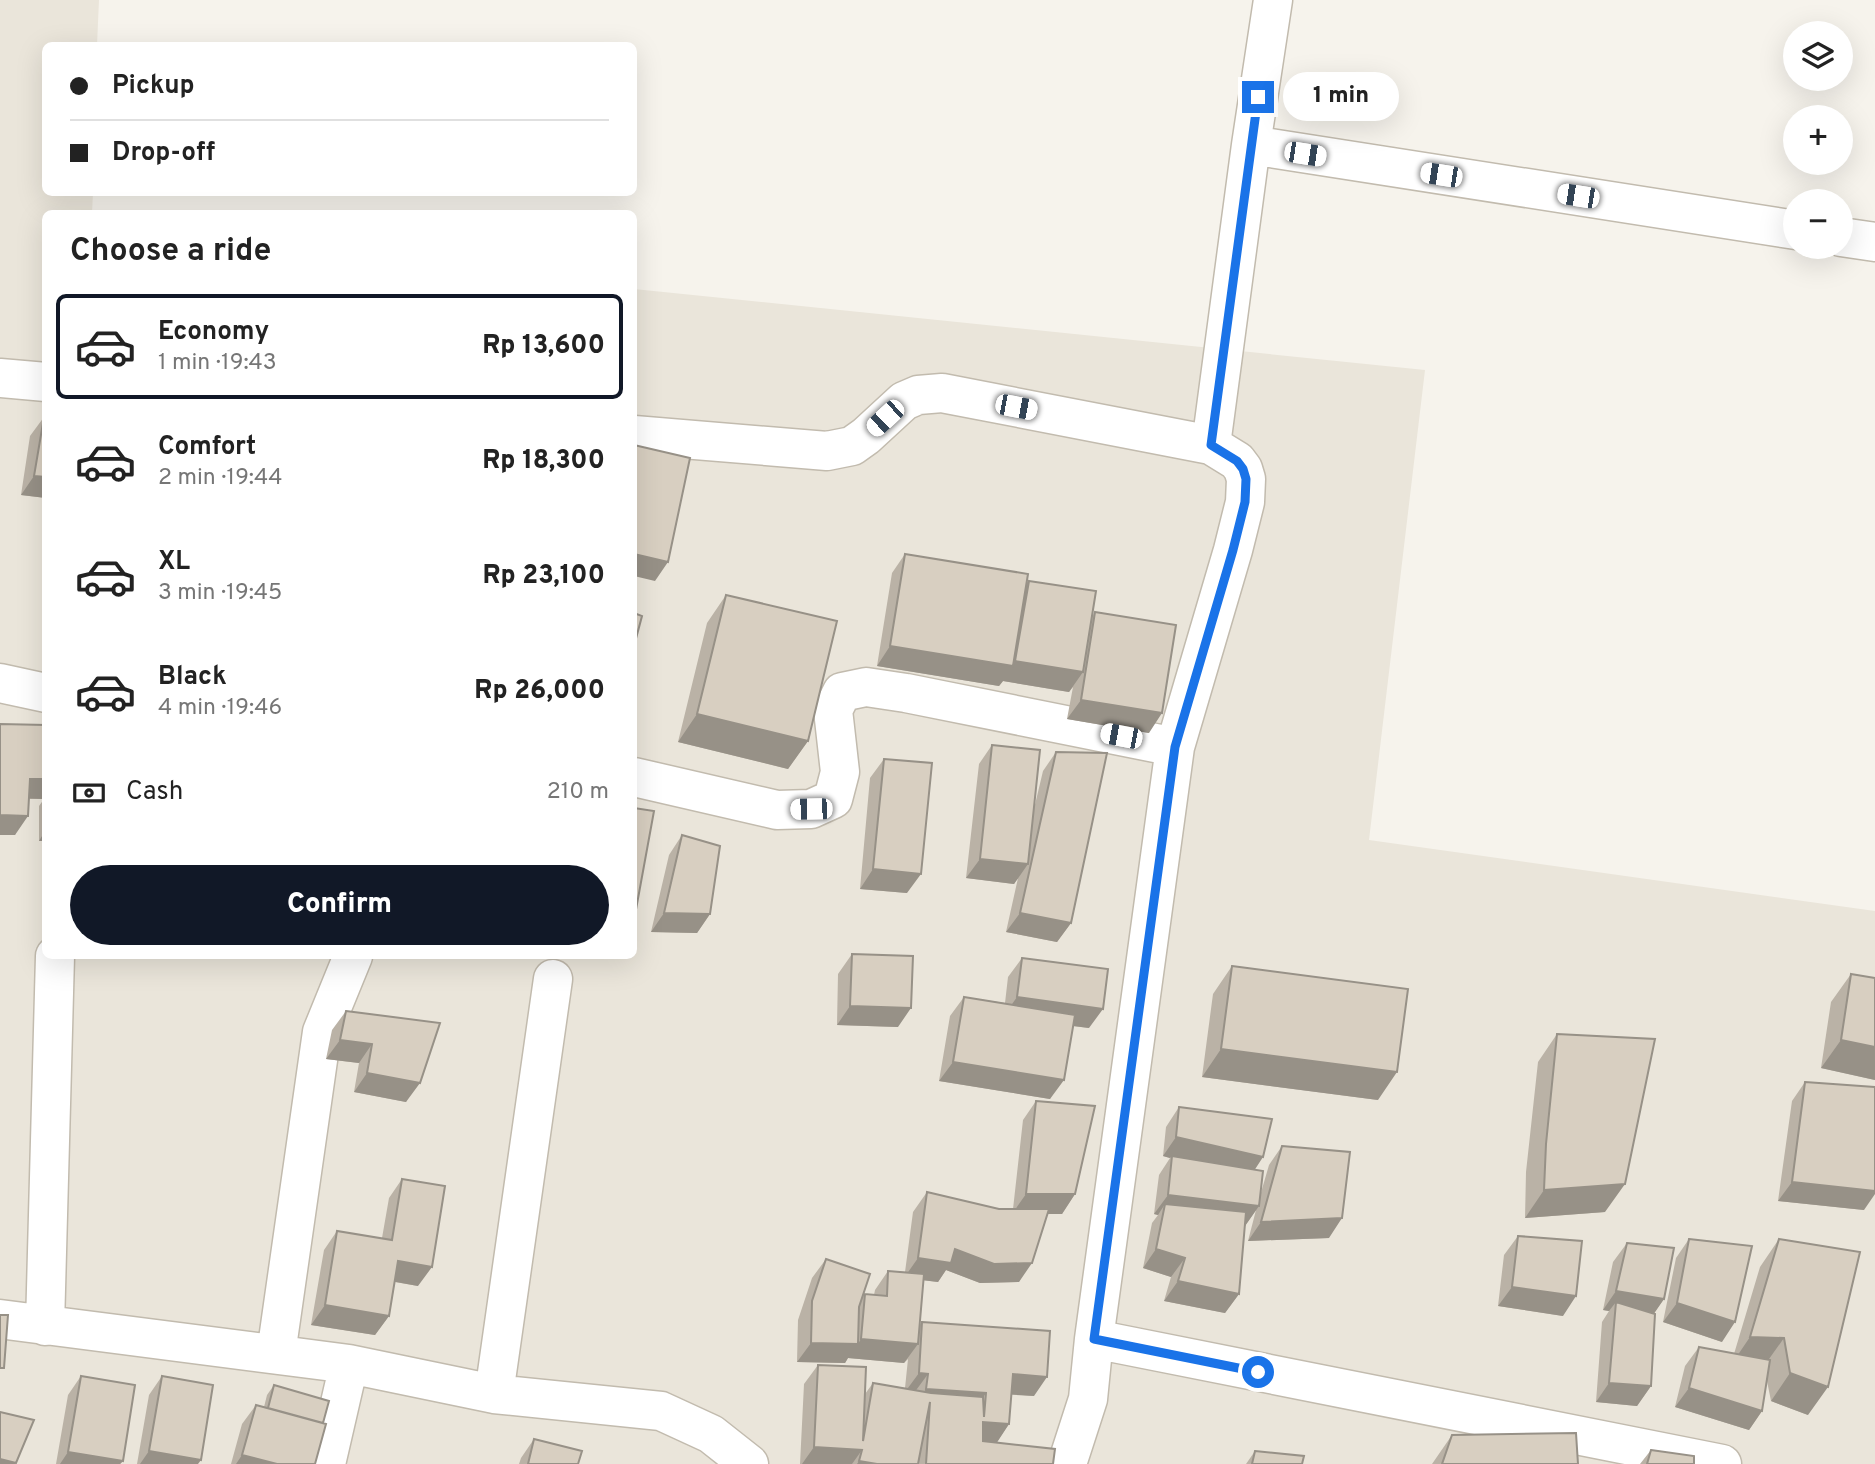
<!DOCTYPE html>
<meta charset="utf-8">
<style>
:root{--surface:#fff;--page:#f2f2f2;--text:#222;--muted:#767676;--line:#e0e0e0;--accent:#111827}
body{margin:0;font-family:Overpass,sans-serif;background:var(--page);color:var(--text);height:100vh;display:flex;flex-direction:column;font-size:26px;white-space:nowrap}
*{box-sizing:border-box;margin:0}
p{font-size:23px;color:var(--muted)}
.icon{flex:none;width:38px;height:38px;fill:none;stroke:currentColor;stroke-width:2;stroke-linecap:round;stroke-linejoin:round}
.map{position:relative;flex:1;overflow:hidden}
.sheet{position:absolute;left:42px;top:210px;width:595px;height:749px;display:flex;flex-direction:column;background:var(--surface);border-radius:10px;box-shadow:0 7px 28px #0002}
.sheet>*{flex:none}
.banner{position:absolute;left:42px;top:42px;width:595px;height:154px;border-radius:10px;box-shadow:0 7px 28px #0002;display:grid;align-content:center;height:154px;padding:0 28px;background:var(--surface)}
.fabs{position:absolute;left:1783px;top:21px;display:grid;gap:14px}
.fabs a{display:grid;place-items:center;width:70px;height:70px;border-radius:50%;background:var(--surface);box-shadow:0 7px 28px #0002;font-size:35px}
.end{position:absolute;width:32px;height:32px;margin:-16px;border:9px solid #1a73e8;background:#fff;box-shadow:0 0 0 4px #fff}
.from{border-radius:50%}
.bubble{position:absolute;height:49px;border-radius:24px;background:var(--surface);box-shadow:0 7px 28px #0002;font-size:23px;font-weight:800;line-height:49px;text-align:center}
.car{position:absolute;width:21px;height:42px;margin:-21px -10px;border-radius:9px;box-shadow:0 0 5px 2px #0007;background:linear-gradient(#fff 24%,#345 0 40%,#fff 0 76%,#345 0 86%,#fff 0)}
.banner b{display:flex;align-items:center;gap:24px;height:66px;font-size:26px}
.banner b+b{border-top:2px solid var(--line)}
.banner i{width:18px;height:18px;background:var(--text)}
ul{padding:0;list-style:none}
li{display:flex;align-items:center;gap:21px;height:105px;margin:0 14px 10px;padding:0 14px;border:4px solid transparent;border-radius:10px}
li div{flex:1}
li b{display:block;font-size:26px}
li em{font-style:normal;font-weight:800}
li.selected{border-color:var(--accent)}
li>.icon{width:63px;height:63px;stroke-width:1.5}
h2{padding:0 28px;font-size:32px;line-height:84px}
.pay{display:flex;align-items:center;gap:18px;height:77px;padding:0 28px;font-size:26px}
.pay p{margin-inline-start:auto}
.primary-button{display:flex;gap:14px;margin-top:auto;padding:14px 28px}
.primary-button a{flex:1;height:80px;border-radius:42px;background:var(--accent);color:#fff;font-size:28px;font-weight:800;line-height:80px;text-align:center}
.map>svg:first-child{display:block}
</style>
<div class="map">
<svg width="1875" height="1464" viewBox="0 0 1875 1464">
<rect width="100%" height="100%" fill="#f6f3ec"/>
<path fill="#eae5da" d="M0,0H99L97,45L46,46V192L93,193L92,213L46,214V956H634V289L1425,370L1369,840L1875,911V1464H0Z"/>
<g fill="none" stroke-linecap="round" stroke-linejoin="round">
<defs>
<path id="minor" d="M1251,145L1796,230
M1841,237L1875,242
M0,378L46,382
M634,435L827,451L852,446L866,436L904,401L918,395L942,393L1211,445L1237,461L1243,469L1246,479L1245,502L1233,550L1175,747L1094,1339L1088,1399L1067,1464
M1211,445L1251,145L1273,0
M0,683L46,693
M634,777L777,810L811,809L833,799L840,772L833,710L842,692L866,687L906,693L1175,747
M0,1319L349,1364L494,1394L661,1411L711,1434L749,1464
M45,1326L55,956
M1094,1339L1722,1464
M276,1354L322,1032L353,956
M494,1394L553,979
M326,1464L349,1364"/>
</defs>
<use href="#minor" stroke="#c2bbae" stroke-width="41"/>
<use href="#minor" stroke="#fff" stroke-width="38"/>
</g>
<path fill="#bab2a6" d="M44,417H46V498L21,495L30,436Z
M905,554L1026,584L1029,581L1092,617L1095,612L1149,733L1067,719L1073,687L1069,692L1003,681L999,686L877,666L892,573Z
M726,595L808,741L788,769L678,742L707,623Z
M0,724L46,725V841H39V806L44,799H29L15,835H0Z
M992,745L1033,813L1043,771L1056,752L1071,923L1057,942L1006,932L1018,878L1014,884L966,878L979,764Z
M884,759L907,893L860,889L870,778Z
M682,835L710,914L697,933L651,932L669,855Z
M852,954L898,1027L837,1025L838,974Z
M1022,958L1089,1028L1073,1026L1050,1099L939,1081L950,1016L964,997L1005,1003L1008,977Z
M1232,966L1378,1100L1202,1077L1213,994Z
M1851,974L1875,978V1080L1821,1068L1831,1002Z
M346,1011L440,1023L406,1102L354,1092L359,1063L326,1059L332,1030Z
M1557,1034L1605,1212L1525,1218L1526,1172L1538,1062Z
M1805,1082L1864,1210L1778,1201L1792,1101Z
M1036,1101L1075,1194L1062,1214H1047L1019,1282L980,1283L946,1270L938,1282L923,1280L919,1326L922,1322L1034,1396L1011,1394L1009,1424L996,1443L1053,1464H800L804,1384L818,1365L865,1394L873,1383L905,1388L908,1359L904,1363L848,1358L845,1363L797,1362L798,1320L812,1278L826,1259L862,1298L865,1294L874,1295L875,1290L888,1271L905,1272L913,1212L927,1192L999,1209H1013L1023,1120Z
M1179,1107L1255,1170L1260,1196L1269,1165L1282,1146L1329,1238L1248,1241L1256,1210L1245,1226L1239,1294L1225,1313L1164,1301L1171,1277L1143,1268L1152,1223L1158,1215L1154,1214L1159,1175L1170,1158L1163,1156L1166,1127Z
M402,1179L418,1286L395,1282L389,1316L375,1335L311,1325L324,1250L337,1231L382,1238L389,1198Z
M1518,1236L1563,1316L1498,1306L1504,1255Z
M1689,1239L1722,1342L1663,1322L1676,1258Z
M1779,1239L1808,1415L1771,1401L1767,1381L1762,1411L1749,1430L1675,1407L1685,1366L1699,1347L1734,1354L1760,1267Z
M1627,1243L1664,1299L1653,1314L1651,1386L1637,1406L1596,1402L1602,1322L1609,1311L1603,1310L1613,1262Z
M81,1376L123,1461L120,1464H56L68,1395Z
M162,1376L198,1464H137L149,1395Z
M274,1385L323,1423L315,1464H231L242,1424L256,1405L264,1407L267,1395Z
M1452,1435L1578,1464H1432Z
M534,1439L578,1464H519L521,1458Z
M1651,1450L1694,1464H1640Z
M1255,1451L1302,1464H1246Z"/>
<path fill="#979187" d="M34,476L46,477V498L21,495Z
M634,554L668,562L655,581L634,576Z
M890,646L1012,666L1015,661L1083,672L1069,692L1003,681L999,686L877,666Z
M1081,700L1162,713L1149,733L1067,719Z
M697,714L808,741L788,769L678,742Z
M30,779H46V797L44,799L16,798Z
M0,815L28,816L15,835H0Z
M45,831L46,841H39Z
M980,859L1028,864L1014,884L966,878Z
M873,869L921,874L907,893L860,889Z
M664,913L710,914L697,933L651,932Z
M1020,913L1071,923L1057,942L1006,932Z
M1017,997L1103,1009L1089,1028L1003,1017Z
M850,1006L911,1008L898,1027L837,1025Z
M340,1040L372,1044L359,1063L326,1059Z
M1841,1040L1875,1047V1080L1821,1068Z
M1221,1049L1397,1072L1378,1100L1202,1077Z
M953,1062L1064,1080L1050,1099L939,1081Z
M367,1073L420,1083L406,1102L354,1092Z
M1176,1137L1263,1157L1250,1177L1172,1156L1170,1158L1163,1156Z
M1792,1182L1875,1191V1194L1864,1210L1778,1201Z
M1625,1184L1605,1212L1525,1218L1544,1190Z
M1026,1194H1075L1062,1214H1012Z
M1168,1195L1259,1206L1245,1226L1165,1204L1158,1215L1154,1214Z
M1342,1218L1329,1238L1248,1241L1261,1222Z
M955,1249L1032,1263L1019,1282L980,1283L946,1270L938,1282L904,1278L918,1258Z
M1156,1249L1185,1258L1171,1277L1143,1268Z
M398,1261L432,1267L418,1286L385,1280Z
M1178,1281L1239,1294L1225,1313L1164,1301Z
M1512,1287L1576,1296L1563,1316L1498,1306Z
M1616,1291L1664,1299L1651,1318L1616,1302L1609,1311L1603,1310Z
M1677,1303L1735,1322L1722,1342L1663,1322Z
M325,1305L389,1316L375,1335L311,1325Z
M1750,1337L1784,1338L1764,1366L1731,1365Z
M861,1339L918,1344L904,1363L848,1358L845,1363L797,1362L811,1343L858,1344Z
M919,1373L928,1374L914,1393L905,1392Z
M1790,1373L1828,1387L1808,1415L1771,1401Z
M1013,1374L1047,1377L1034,1396L999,1394Z
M1609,1383L1651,1386L1637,1406L1596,1402Z
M1689,1388L1762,1411L1749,1430L1675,1407Z
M926,1389L986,1393L973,1412L913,1408Z
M983,1422L1009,1424L996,1444L970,1441Z
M814,1447L862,1450L852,1464H802Z
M149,1451L201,1460L198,1464H140Z
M68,1452L123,1461L120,1464H60Z
M242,1455L277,1464H236Z
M0,1459L16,1463L15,1464H0Z
M859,1461L877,1464H857Z"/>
<path fill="#d8cfc1" stroke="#979187" stroke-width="2" d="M44,417H46V477L34,476Z
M634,445L690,458L668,562L634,554Z
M905,554L1028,574L1013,666L890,646Z
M1029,581L1096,591L1083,672L1015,661Z
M726,595L837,621L808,741L697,714Z
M1095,612L1176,625L1162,713L1081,700Z
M634,613L642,616L634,646Z
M0,724L46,725V779H30L28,816L0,815Z
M992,745L1040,750L1028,864L980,859Z
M1056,752L1107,753L1071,923L1020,913Z
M884,759L932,763L921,874L873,869Z
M634,808L654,811L635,915H634Z
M682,835L720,846L710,914L664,913Z
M852,954L913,956L911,1008L850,1006Z
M1022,958L1108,969L1103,1009L1017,997Z
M1232,966L1408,989L1397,1072L1221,1049Z
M1851,974L1875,978V1047L1841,1040Z
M964,997L1075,1015L1064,1080L953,1062Z
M346,1011L440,1023L420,1083L367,1073L372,1044L340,1040Z
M1557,1034L1655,1039L1625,1184L1544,1190L1546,1144Z
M1805,1082L1875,1087V1191L1792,1182Z
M1036,1101L1095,1106L1075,1194H1026Z
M1179,1107L1272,1119L1263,1157L1176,1137Z
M1282,1146L1350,1152L1342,1218L1261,1222Z
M1172,1156L1263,1171L1259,1206L1168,1195Z
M402,1179L445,1186L432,1267L398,1261L389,1316L325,1305L337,1231L392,1240Z
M927,1192L999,1209H1049L1032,1263L994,1264L955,1249L951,1263L918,1258Z
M1165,1204L1246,1212L1239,1294L1178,1281L1185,1258L1156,1249Z
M1518,1236L1582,1241L1576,1296L1512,1287Z
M1689,1239L1752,1246L1735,1322L1677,1303Z
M1779,1239L1860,1252L1828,1387L1790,1373L1784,1338L1750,1337Z
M1627,1243L1674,1248L1664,1299L1616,1291Z
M826,1259L870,1274L859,1307L858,1344L811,1343L812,1301Z
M888,1271L924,1274L918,1344L861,1339L865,1294L887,1296Z
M1616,1302L1655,1314L1651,1386L1609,1383Z
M0,1315H8L4,1368H0Z
M922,1322L1050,1331L1047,1377L1013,1374L1009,1424L983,1422V1441L1055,1449L1053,1464H926L930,1402L918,1464H877L859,1461L862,1450L814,1447L818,1365L866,1367L863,1441L873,1383L931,1393L983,1397L984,1417L986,1393L926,1389L928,1374L919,1373Z
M1699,1347L1770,1360L1762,1411L1689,1388Z
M81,1376L135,1385L123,1461L68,1452Z
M162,1376L213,1385L201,1460L149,1451Z
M274,1385L329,1401L323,1423L268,1408Z
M256,1405L326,1424L315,1464H277L242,1455Z
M0,1412L34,1420L16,1463L0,1459Z
M1576,1433L1578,1464H1442L1452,1435Z
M534,1439L582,1451L578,1464H528Z
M1651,1450L1694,1456V1464H1647Z
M1255,1451L1304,1456L1302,1464H1252Z"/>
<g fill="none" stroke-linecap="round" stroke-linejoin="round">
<path stroke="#1a73e8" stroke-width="9" d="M1258,1372L1094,1339L1175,747L1233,550L1245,502L1246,479L1243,469L1237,461L1211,445L1258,97"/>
</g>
</svg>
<div class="fabs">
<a><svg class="icon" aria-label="layers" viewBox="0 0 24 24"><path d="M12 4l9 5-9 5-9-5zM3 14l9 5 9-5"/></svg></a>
<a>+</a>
<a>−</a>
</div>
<i class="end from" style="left:1258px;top:1372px"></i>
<i class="end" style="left:1258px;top:97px"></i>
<div class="bubble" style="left:1283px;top:72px;width:116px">1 min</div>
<i class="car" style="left:1305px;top:154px;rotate:99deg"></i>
<i class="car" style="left:1441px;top:175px;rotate:279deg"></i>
<i class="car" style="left:1578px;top:196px;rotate:279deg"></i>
<i class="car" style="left:1016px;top:407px;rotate:101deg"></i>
<i class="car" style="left:885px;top:418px;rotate:227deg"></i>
<i class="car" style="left:1121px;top:736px;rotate:281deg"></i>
<i class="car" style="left:811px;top:809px;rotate:269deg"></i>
<div class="banner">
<b><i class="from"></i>Pickup</b>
<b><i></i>Drop-off</b>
</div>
<section class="sheet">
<h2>Choose a ride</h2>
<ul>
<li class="selected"><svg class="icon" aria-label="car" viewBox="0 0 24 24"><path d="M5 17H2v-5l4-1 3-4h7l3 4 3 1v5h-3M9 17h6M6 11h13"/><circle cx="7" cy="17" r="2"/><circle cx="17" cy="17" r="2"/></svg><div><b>Economy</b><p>1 min · 19:43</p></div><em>Rp 13,600</em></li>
<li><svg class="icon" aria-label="car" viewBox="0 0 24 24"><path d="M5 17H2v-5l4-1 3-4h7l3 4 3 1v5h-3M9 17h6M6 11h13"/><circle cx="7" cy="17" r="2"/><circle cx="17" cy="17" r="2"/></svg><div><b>Comfort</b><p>2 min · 19:44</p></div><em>Rp 18,300</em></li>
<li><svg class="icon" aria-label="car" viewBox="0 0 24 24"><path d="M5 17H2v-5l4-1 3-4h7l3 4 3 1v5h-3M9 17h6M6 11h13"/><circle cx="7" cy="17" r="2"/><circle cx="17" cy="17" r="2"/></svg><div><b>XL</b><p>3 min · 19:45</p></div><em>Rp 23,100</em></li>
<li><svg class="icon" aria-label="car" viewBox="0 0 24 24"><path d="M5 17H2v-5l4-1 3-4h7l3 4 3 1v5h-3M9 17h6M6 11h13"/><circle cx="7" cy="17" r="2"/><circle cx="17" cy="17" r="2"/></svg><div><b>Black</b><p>4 min · 19:46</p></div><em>Rp 26,000</em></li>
</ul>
<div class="pay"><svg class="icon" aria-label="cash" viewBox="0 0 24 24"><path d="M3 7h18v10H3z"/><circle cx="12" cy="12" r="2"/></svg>Cash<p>210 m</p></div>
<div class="primary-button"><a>Confirm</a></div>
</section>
</div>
